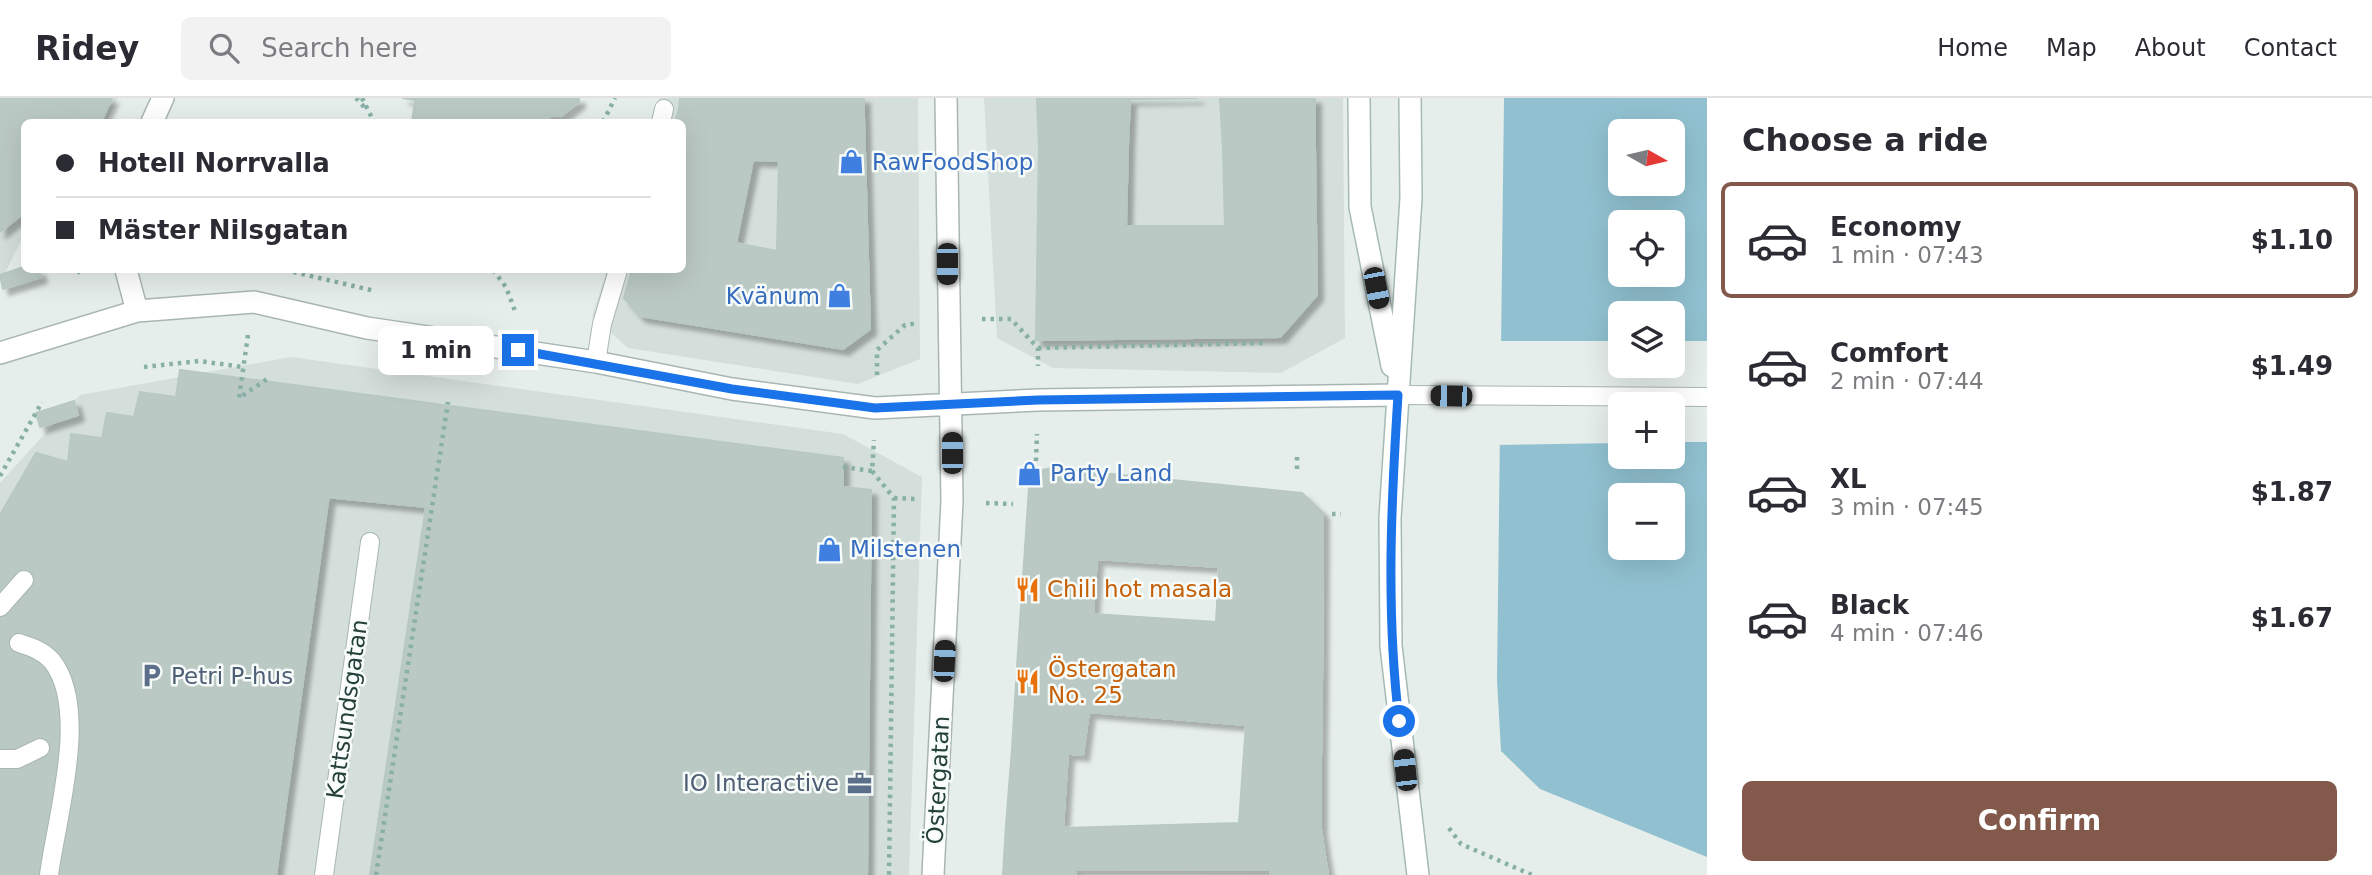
<!DOCTYPE html>
<meta charset="utf-8">
<style>
:root{--surface:#fff;--page:#f2f2f3;--text:#2b2b33;--muted:#7c7c81;--line:#e1e1e2;--accent:#82594a}
body{margin:0;font-family:"DejaVu Sans",sans-serif;background:var(--page);color:var(--text);height:100vh;display:flex;flex-direction:column;font-size:26px;white-space:nowrap}
*{box-sizing:border-box;margin:0}
p{font-size:23px;color:var(--muted)}
.icon{flex:none;width:38px;height:38px;fill:none;stroke:currentColor;stroke-width:2;stroke-linecap:round;stroke-linejoin:round}
.map{position:relative;flex:1;overflow:hidden}
.side{display:flex;flex-direction:column;background:var(--surface);width:665px}
.side>*{flex:none}
.top-card{position:absolute;left:21px;top:21px;width:665px;height:154px;border-radius:10px;box-shadow:0 7px 28px #0002;display:grid;align-content:center;height:154px;padding:0 35px;background:var(--surface)}
.needle{width:46px;rotate:98deg}
.controls{position:absolute;left:1608px;top:21px;display:grid;gap:14px}
.controls a{display:grid;place-items:center;width:77px;height:77px;border-radius:10px;background:var(--surface);box-shadow:0 7px 28px #0002;font-size:35px}
.end{position:absolute;width:32px;height:32px;margin:-16px;border:9px solid #1a73e8;background:#fff;box-shadow:0 0 0 4px #fff}
.from{border-radius:50%}
.bubble{position:absolute;height:49px;border-radius:10px;background:var(--surface);box-shadow:0 7px 28px #0002;font-size:23px;font-weight:800;line-height:49px;text-align:center}
.car{position:absolute;width:21px;height:42px;margin:-21px -10px;border-radius:9px;box-shadow:0 0 5px 2px #0007;background:linear-gradient(#222 24%,#8ab4d8 0 40%,#222 0 76%,#8ab4d8 0 86%,#222 0)}
.top-card b{display:flex;align-items:center;gap:24px;height:66px;font-size:26px}
.top-card b+b{border-top:2px solid var(--line)}
.top-card i{width:18px;height:18px;background:var(--text)}
ul{padding:0;list-style:none}
li{display:flex;align-items:center;gap:21px;height:116px;margin:0 14px 10px;padding:0 21px;border:4px solid transparent;border-radius:10px}
li div{flex:1}
li b{display:block;font-size:26px}
li em{font-style:normal;font-weight:800}
li.selected{border-color:var(--accent)}
li>.icon{width:63px;height:63px;stroke-width:1.5}
h2{padding:0 35px;font-size:32px;line-height:84px}
.cta{display:flex;gap:14px;margin-top:auto;padding:14px 35px}
.cta a{flex:1;height:80px;border-radius:10px;background:var(--accent);color:#fff;font-size:28px;font-weight:800;line-height:80px;text-align:center}
header{display:flex;align-items:center;gap:42px;box-sizing:border-box;height:98px;padding:0 35px;background:var(--surface);border-bottom:2px solid var(--line)}
header strong{font-size:33px}
nav{display:flex;gap:38px;margin-inline-start:auto;font-size:24px}
.search{width:490px;height:63px;background:var(--page);display:flex;align-items:center;gap:18px;box-sizing:border-box;padding:0 24px;border-radius:10px;color:var(--muted);font-size:26px}
main{display:flex;flex:1;min-height:0}
.map>svg:first-child{display:block}
</style>
<header>
<strong>Ridey</strong>
<div class="search"><svg class="icon" aria-label="search" viewBox="0 0 24 24"><circle cx="10" cy="10" r="6"/><path d="M15 15l6 6"/></svg>Search here</div>
<nav><a>Home</a><a>Map</a><a>About</a><a>Contact</a></nav>
</header>
<main>
<div class="map">
<svg width="1707" height="777" viewBox="0 0 1707 777">
<defs>
<filter id="shadow"><feDropShadow dx="6" dy="6" stdDeviation="2" flood-color="#0004"/></filter>
</defs>
<rect width="100%" height="100%" fill="#e6eeeb"/>
<path fill="#d4deda" d="M0,0H118L106,24H24V137L0,185Z
M659,0H918L920,261L858,286L628,250L592,218L607,172H682V24H654Z
M984,0H1343L1345,240L1281,275L1053,270L997,240Z
M291,259L843,336L922,379L909,777H0V385L80,297Z"/>
<path fill="#91c1d0" fill-rule="evenodd" d="M1504,0H1707V759L1540,691L1501,653L1497,582ZM1620,33H1673V86H1620ZM1620,124H1673V177H1620ZM1620,215H1673V268H1620ZM1620,306H1673V359H1620ZM1620,397H1673V450H1620Z"/>
<path fill="#e6eeeb" d="M1497,243H1620V268H1673V243H1707V344H1673V306H1620V345L1496,347Z"/>
<path fill="#bbc9c5" stroke="#b8c8c3" stroke-width="2" fill-rule="evenodd" filter="url(#shadow)" d="M0,0H40L100,24H24V115L0,134Z
M40,0H112L101,24Z
M402,0H579V4L561,18L550,17V24H412L415,2Z
M680,0H864V18L679,11Z
M1037,0H1198L1130,1L1128,48L1039,49Z
M1220,0H1315V51H1223Z
M679,11L864,18L870,231L843,251L640,218L624,200L632,172H682V24H675ZM753,62L779,63L777,153L736,145Z
M1128,48L1126,128H1225L1223,51H1315L1317,197L1280,239L1036,242L1039,49Z
M24,169V172H39L41,179L3,191L0,177Z
M180,272L843,360V389L871,392L867,777H795L801,739L471,692L459,777H370L426,409L327,399L332,375L164,351L159,378L119,372L124,343L102,340L107,315L134,319L140,294L176,299ZM508,423L787,462L764,625L485,586Z
M74,303L78,317L40,329L36,315Z
M71,336L124,343L119,372L159,378L164,351L332,375L276,777H31L40,757L0,739V417L36,355L68,364Z
M1051,370L1302,395L1323,415L1322,589L1017,569L1030,375ZM1097,461L1219,469L1216,524L1093,516Z
M508,423L787,462L764,625L485,586Z
M1017,569L1322,589L1321,659L1244,653L1246,627L1089,614L1083,657L1012,651Z
M1012,651L1068,655L1063,730L1006,727Z
M1244,653L1321,659V732L1239,725Z
M471,692L801,739L795,777H459Z
M1239,725L1321,732L1328,777H1271L1270,772L1076,771V777H1003L1006,727L1063,730Z
M0,739L40,757L31,777H0Z"/>
<g fill="none" stroke-linecap="round" stroke-linejoin="round">
<defs>
<path id="lane" d="M661,24L664,11
M596,264L602,226L618,172
M1398,297L1707,299
M0,509L24,482
M19,545C32,549 43,553 52,563C90,611 56,721 49,777
M0,661H17L40,650
M324,777L370,444"/>
<path id="street" d="M152,24L163,0
M126,172L137,213
M0,255L137,213L254,204L367,230L596,264L732,291L875,310L1038,302L1398,297
M933,777L952,403L946,0"/>
<path id="secondary" d="M1359,0L1360,109L1392,268
M1410,0L1411,100L1390,420L1391,548L1418,777"/>
</defs>
<use href="#lane" stroke="#a8b6b3" stroke-width="20"/>
<use href="#street" stroke="#a8b6b3" stroke-width="24"/>
<use href="#secondary" stroke="#a5bab4" stroke-width="24"/>
<path stroke="#88b0a7" stroke-width="4.5" stroke-dasharray="3.5 5" stroke-linecap="butt" d="M356,0L364,9
M362,0L374,24
M603,24L615,0
M285,172L375,193
M493,172L506,189L515,213
M77,175L81,172
M982,221H1011L1038,250V268
M248,237L239,300L270,279
M1038,250L1264,245
M144,269L199,263L243,269
M877,277V252L905,227L918,225
M1036,363L1037,336
M843,369L872,373L874,342
M1297,371V358
M872,373L894,400L889,777
M0,378L42,304
M894,400L917,401
M986,405L1013,406
M1332,416H1341
M1449,730L1461,746L1532,777
M376,777L448,304"/>
<use href="#lane" stroke="#fff" stroke-width="18"/>
<use href="#street" stroke="#fff" stroke-width="21"/>
<use href="#secondary" stroke="#fff" stroke-width="21"/>
</g>
<g fill="none" stroke-linecap="round" stroke-linejoin="round">
<path stroke="#1a73e8" stroke-width="9" d="M518,252L732,291L875,310L1038,302L1398,297C1391,407 1386,514 1399,623"/>
</g>
<defs>
<symbol id="shop-bare" viewBox="-9 -9 18 18"><path d="M-5-2.5h2.3a2.7 3.5 0 0 1 5.4 0H5L5.5 6h-11ZM-1.5-2.5h3a1.5 2.3 0 0 0-3 0Z" fill="#3f7fe0" stroke="#f7fbf9" stroke-width="2.5" paint-order="stroke"/></symbol>
<symbol id="restaurant-bare" viewBox="-9 -9 18 18"><path d="M-5-6h1v4h1v-4h1v4h1v-4h1v5L-1.5 .5V6h-2V.5L-5-1ZM5-6V6H3V1.5H1.5Q1.5-4 5-6Z" fill="#e8710a" stroke="#f7fbf9" stroke-width="2.5" paint-order="stroke"/></symbol>
<symbol id="parking-bare" viewBox="-9 -9 18 18"><path d="M-3.5-5.5H1a3.5 3.5 0 0 1 0 7H-1V5.5H-3.5ZM-1-3.4V-.6H.8a1.4 1.4 0 0 0 0-2.8Z" fill="#5c6f8a" stroke="#f7fbf9" stroke-width="2.5" paint-order="stroke"/></symbol>
<symbol id="office-bare" viewBox="-9 -9 18 18"><path d="M-6-3h4V-5.5h4V-3h4V5H-6ZM-1-4.5V-3h2v-1.5ZM-6 0V1H6V0Z" fill="#5c6f8a" stroke="#f7fbf9" stroke-width="2.5" paint-order="stroke"/></symbol>
</defs>
<g fill-rule="evenodd">
<use href="#shop-bare" x="834" y="46" width="35" height="35"/>
<use href="#shop-bare" x="822" y="180" width="35" height="35"/>
<use href="#shop-bare" x="1012" y="358" width="35" height="35"/>
<use href="#shop-bare" x="812" y="434" width="35" height="35"/>
<use href="#restaurant-bare" x="1010" y="474" width="35" height="35"/>
<use href="#parking-bare" x="134" y="560" width="35" height="35"/>
<use href="#restaurant-bare" x="1010" y="566" width="35" height="35"/>
<use href="#office-bare" x="842" y="668" width="35" height="35"/>
</g>
<g text-anchor="middle" dominant-baseline="central" stroke-width="5" stroke-linejoin="round" paint-order="stroke">
<g font-size="23" fill="#366cbe" stroke="#f7fbf9" text-anchor="start">
<text x="872" y="64">RawFoodShop</text>
<text x="820" y="198" text-anchor="end">Kvänum</text>
<text x="1050" y="375">Party Land</text>
<text x="850" y="451">Milstenen</text>
</g>
<g font-size="23" fill="#c56008" stroke="#f7fbf9" text-anchor="start">
<text x="1047" y="491">Chili hot masala</text>
<text x="1048" y="571">Östergatan<tspan x="1048" dy="26">No. 25</tspan></text>
</g>
<g font-size="23" fill="#4e5e75" stroke="#f7fbf9" text-anchor="start">
<text x="171" y="578">Petri P-hus</text>
<text x="839" y="685" text-anchor="end">IO Interactive</text>
</g>
<g font-size="23" fill="#25403b" stroke="#f7fbf9">
<text transform="translate(347 611) rotate(-82)">Kattsundsgatan</text>
<text transform="translate(938 682) rotate(-87)">Östergatan</text>
</g>
</g>
</svg>
<div class="controls">
<a><svg class="needle" viewBox="-14 -14 28 28"><path d="M0-13l5 13h-10z" fill="#e53935"/><path d="M0 13l5-13h-10z" fill="#7c7c81"/></svg></a>
<a><svg class="icon" aria-label="locate" viewBox="0 0 24 24"><circle cx="12" cy="12" r="6"/><path d="M12 2v4M12 18v4M2 12h4M18 12h4"/></svg></a>
<a><svg class="icon" aria-label="layers" viewBox="0 0 24 24"><path d="M12 4l9 5-9 5-9-5zM3 14l9 5 9-5"/></svg></a>
<a>+</a>
<a>−</a>
</div>
<i class="end from" style="left:1399px;top:623px"></i>
<i class="end" style="left:518px;top:252px"></i>
<div class="bubble" style="left:378px;top:228px;width:116px">1 min</div>
<i class="car" style="left:947px;top:166px;rotate:180deg"></i>
<i class="car" style="left:1376px;top:190px;rotate:169deg"></i>
<i class="car" style="left:1451px;top:298px;rotate:271deg"></i>
<i class="car" style="left:952px;top:355px;rotate:0deg"></i>
<i class="car" style="left:944px;top:563px;rotate:3deg"></i>
<i class="car" style="left:1405px;top:672px;rotate:354deg"></i>
<div class="top-card">
<b><i class="from"></i>Hotell Norrvalla</b>
<b><i></i>Mäster Nilsgatan</b>
</div>
</div>
<section class="side">
<h2>Choose a ride</h2>
<ul>
<li class="selected"><svg class="icon" aria-label="car" viewBox="0 0 24 24"><path d="M5 17H2v-5l4-1 3-4h7l3 4 3 1v5h-3M9 17h6M6 11h13"/><circle cx="7" cy="17" r="2"/><circle cx="17" cy="17" r="2"/></svg><div><b>Economy</b><p>1 min · 07:43</p></div><em>$1.10</em></li>
<li><svg class="icon" aria-label="car" viewBox="0 0 24 24"><path d="M5 17H2v-5l4-1 3-4h7l3 4 3 1v5h-3M9 17h6M6 11h13"/><circle cx="7" cy="17" r="2"/><circle cx="17" cy="17" r="2"/></svg><div><b>Comfort</b><p>2 min · 07:44</p></div><em>$1.49</em></li>
<li><svg class="icon" aria-label="car" viewBox="0 0 24 24"><path d="M5 17H2v-5l4-1 3-4h7l3 4 3 1v5h-3M9 17h6M6 11h13"/><circle cx="7" cy="17" r="2"/><circle cx="17" cy="17" r="2"/></svg><div><b>XL</b><p>3 min · 07:45</p></div><em>$1.87</em></li>
<li><svg class="icon" aria-label="car" viewBox="0 0 24 24"><path d="M5 17H2v-5l4-1 3-4h7l3 4 3 1v5h-3M9 17h6M6 11h13"/><circle cx="7" cy="17" r="2"/><circle cx="17" cy="17" r="2"/></svg><div><b>Black</b><p>4 min · 07:46</p></div><em>$1.67</em></li>
</ul>
<div class="cta"><a>Confirm</a></div>
</section>
</main>
